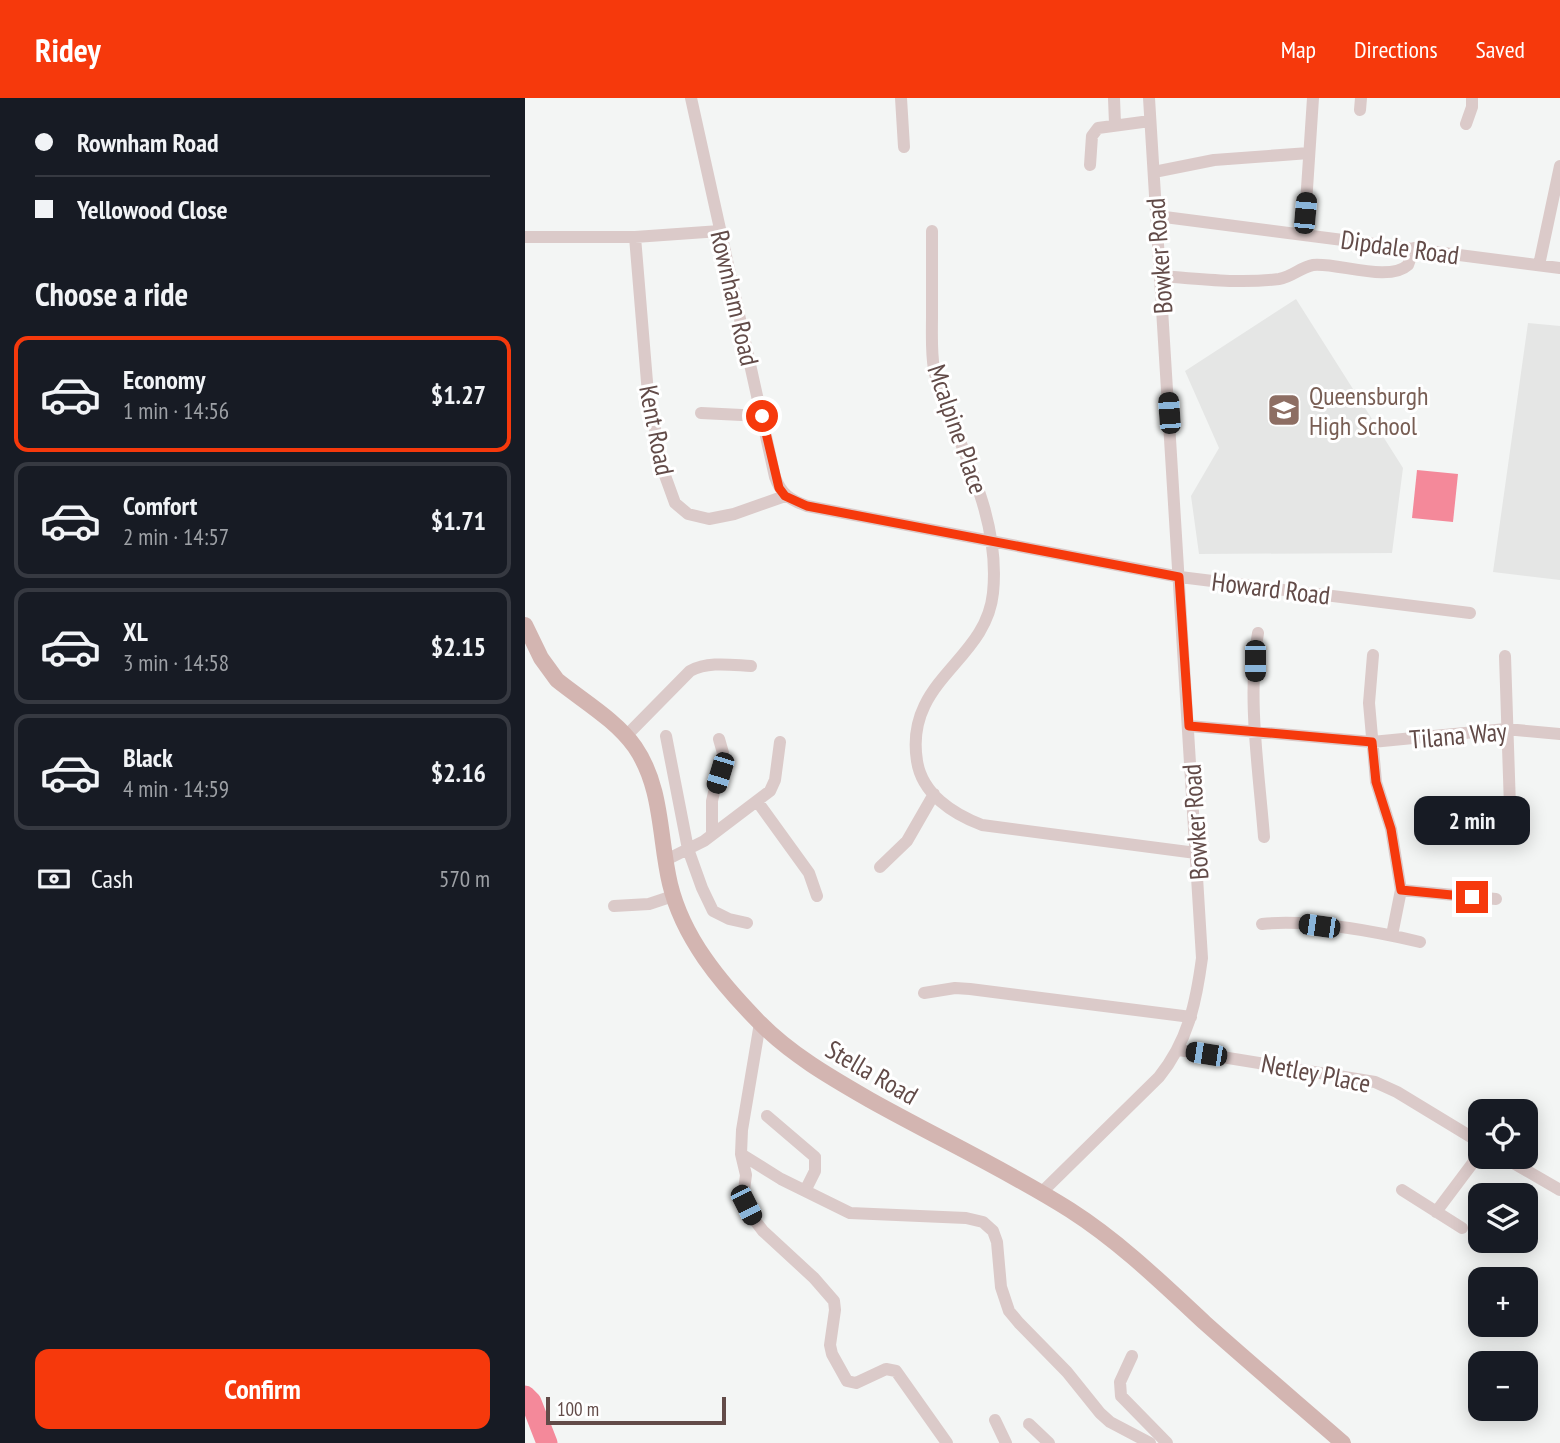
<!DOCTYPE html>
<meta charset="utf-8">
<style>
:root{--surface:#171b24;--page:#20242c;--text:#f1f3f6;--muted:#9ea1a6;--line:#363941;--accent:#f6390c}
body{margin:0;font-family:"PT Sans Narrow",sans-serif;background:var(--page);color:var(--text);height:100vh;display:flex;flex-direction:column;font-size:26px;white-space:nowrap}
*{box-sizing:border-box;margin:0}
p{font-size:23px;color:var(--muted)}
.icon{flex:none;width:38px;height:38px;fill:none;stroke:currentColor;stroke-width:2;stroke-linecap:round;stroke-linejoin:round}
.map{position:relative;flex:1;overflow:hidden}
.sheet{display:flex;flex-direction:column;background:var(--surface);width:525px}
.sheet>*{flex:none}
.guide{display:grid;align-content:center;height:154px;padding:0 35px;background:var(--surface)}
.controls{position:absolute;left:943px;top:1001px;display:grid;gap:14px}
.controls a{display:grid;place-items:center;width:70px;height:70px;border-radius:14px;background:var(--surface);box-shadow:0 4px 18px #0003;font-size:35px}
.scale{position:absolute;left:21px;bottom:18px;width:180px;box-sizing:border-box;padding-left:7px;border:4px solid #624b48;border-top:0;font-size:19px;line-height:24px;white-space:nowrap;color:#624b48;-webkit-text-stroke:5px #fff;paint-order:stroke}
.end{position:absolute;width:32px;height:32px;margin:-16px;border:9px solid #f6390c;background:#fff;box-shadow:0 0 0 4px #fff}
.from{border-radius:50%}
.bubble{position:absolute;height:49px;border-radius:14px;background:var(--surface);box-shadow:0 4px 18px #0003;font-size:23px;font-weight:700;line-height:49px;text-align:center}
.car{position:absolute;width:21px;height:42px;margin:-21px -10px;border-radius:9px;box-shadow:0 0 5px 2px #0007;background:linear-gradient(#222 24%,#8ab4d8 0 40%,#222 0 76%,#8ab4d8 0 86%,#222 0)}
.guide b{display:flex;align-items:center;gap:24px;height:66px;font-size:26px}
.guide b+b{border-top:2px solid var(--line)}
.guide i{width:18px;height:18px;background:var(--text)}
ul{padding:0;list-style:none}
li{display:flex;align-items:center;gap:21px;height:116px;margin:0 14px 10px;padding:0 21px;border:4px solid var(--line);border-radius:14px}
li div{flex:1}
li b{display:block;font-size:26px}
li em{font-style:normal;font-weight:700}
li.current{border-color:var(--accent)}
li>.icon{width:63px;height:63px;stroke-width:1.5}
h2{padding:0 35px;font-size:32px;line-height:84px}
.pay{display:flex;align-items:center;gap:18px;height:77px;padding:0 35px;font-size:26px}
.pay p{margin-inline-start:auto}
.action{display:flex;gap:14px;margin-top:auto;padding:14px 35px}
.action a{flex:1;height:80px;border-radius:14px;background:var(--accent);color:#fff;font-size:28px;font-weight:700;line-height:80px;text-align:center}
header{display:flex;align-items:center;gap:42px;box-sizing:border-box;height:98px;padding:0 35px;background:var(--accent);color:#fff}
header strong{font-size:33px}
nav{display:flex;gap:38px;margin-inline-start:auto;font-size:24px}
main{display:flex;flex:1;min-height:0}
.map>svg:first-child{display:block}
</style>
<header>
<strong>Ridey</strong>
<nav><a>Map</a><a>Directions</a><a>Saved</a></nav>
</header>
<main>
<section class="sheet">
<div class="guide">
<b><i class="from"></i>Rownham Road</b>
<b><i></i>Yellowood Close</b>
</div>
<h2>Choose a ride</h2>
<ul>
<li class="current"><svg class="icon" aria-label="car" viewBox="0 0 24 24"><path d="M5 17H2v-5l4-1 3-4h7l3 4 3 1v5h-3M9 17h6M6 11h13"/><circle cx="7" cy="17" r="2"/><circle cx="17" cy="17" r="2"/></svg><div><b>Economy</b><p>1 min · 14:56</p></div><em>$1.27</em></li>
<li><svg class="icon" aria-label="car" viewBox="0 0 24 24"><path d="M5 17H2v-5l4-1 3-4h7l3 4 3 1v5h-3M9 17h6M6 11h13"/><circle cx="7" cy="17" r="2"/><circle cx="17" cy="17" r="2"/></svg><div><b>Comfort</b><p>2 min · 14:57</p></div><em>$1.71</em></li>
<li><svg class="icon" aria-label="car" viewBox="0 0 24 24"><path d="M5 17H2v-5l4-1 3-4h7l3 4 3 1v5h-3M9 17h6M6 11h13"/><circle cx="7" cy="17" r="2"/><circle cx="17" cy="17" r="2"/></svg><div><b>XL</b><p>3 min · 14:58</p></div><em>$2.15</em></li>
<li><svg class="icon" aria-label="car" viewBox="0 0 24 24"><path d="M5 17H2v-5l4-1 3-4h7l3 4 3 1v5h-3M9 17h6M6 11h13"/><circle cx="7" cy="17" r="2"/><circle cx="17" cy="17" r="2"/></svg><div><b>Black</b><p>4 min · 14:59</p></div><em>$2.16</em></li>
</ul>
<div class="pay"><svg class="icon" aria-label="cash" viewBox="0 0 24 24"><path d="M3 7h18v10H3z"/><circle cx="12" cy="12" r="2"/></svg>Cash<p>570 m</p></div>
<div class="action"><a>Confirm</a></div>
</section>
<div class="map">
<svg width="1035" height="1345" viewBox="0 0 1035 1345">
<rect width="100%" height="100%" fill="#f3f5f4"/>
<path fill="#e5e6e5" d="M771,201L878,370L867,455L674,456L666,398L694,350L660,273Z
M1003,225L1035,228V482L968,474Z"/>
<path fill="#f4899a" d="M892,372L933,376L928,424L887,420Z"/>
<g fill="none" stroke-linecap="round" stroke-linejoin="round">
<path stroke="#f4899a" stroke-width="21" d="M0,1298L6,1304L22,1345"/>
<path stroke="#dbcac9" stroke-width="12" d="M166,0L250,379C256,396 265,402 282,408L655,479L945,515
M376,0L379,49
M589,0L590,26
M835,12L836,0
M941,26L947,9V0
M565,67L567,38L573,30L625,23
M629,74L689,62L784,55
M632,118L1035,170
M407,133C407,162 407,190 407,218C407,236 406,254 409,271C413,292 422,312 430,331C452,384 474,437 468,495C461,564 379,582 392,663C397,696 428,716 457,727L671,755
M779,136L788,0
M0,139H110L195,133
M110,139L123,296L138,372L150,405L163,416L184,421L209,416L260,398
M1014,167L1035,68
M636,178C675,181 715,186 754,181C767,179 776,169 788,167C811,164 864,185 883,167L889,150
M176,315L237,318
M733,535C722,599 734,674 739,739
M848,557L844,605L851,684L866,731L876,792L867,837
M980,558L985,709
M664,628L847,644L981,631L1035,636
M101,638L165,573C184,563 206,567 226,568
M141,638L163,751L177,790L188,813L204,821L222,825
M232,703L284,775L292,798
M187,737V703L198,655L194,641
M141,762L179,743L245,693L250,682L255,644
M355,769L382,743L409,696
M876,792L971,801
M89,808L124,806L148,798
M737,826C785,821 848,833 895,844
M399,895L430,890L445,891L666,919
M235,925L217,1032L216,1056L221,1077L218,1099L228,1120L238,1133L289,1180L309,1203L310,1212L305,1247L307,1256L322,1283L331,1285L361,1271L371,1273L422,1345
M654,952L850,984L872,994L956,1045
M242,1018L290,1059V1073L280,1093
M216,1056L256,1081L325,1115L441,1120L458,1124L468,1133L472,1144L476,1189L484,1213L494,1225L542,1274L575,1315L585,1324L625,1345
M978,1059L1035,1092
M877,1092L937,1130
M516,1095L634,979C663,943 671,905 677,860L624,0
M911,1114L956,1054
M607,1258L595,1284L596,1298L642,1345
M470,1322L481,1345
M504,1326L524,1345"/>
<path stroke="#d3b5b1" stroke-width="16" d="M0,527L16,560L32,582C58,603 91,622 110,649C138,690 134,740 145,786C158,840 195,884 233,923C265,956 305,979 345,1002C411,1039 480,1071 545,1112C595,1144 637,1185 680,1225C726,1266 772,1305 818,1345"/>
</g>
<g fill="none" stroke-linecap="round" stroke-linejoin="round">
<path stroke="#f6390c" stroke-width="9" d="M237,318L254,390L260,398L282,408L654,479L664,628L847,644L851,684L866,731L876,792L947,799"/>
</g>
<defs>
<symbol id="school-square" viewBox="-11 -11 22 22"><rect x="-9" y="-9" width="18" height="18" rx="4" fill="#8d6e63" stroke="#fff"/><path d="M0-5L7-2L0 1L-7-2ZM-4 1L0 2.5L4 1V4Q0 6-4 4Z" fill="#fff"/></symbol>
</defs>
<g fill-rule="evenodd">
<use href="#school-square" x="740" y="293" width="38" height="38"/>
</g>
<g text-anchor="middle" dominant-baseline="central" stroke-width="6" stroke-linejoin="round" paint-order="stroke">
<g font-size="26" fill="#624b48" stroke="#fff">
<text transform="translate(875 149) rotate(8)">Dipdale Road</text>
<text transform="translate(634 158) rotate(-94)">Bowker Road</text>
<text transform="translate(210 200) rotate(77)">Rownham Road</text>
<text transform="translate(433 331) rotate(71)">Mcalpine Place</text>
<text transform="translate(132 332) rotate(79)">Kent Road</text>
<text transform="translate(746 490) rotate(7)">Howard Road</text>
<text transform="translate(933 637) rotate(-5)">Tilana Way</text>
<text transform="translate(670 724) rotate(-94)">Bowker Road</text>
<text transform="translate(347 974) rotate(30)">Stella Road</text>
<text transform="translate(791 975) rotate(11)">Netley Place</text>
</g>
<g font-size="26" fill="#785e54" stroke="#fff" text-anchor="start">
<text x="784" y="297">Queensburgh<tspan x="784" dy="30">High School</tspan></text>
</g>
</g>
</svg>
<div class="controls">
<a><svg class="icon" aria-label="locate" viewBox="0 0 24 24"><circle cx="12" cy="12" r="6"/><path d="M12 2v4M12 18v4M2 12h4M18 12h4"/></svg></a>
<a><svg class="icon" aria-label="layers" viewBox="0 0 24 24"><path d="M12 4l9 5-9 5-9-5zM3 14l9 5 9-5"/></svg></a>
<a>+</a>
<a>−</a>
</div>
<div class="scale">100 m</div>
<i class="end from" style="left:237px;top:318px"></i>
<i class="end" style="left:947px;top:799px"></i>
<div class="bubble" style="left:889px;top:698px;width:116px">2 min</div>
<i class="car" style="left:780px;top:115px;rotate:5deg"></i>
<i class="car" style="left:644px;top:315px;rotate:356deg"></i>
<i class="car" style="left:730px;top:563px;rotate:180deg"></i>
<i class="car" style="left:195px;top:675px;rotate:197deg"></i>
<i class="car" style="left:794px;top:828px;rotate:278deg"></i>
<i class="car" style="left:681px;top:956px;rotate:279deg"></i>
<i class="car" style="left:221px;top:1107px;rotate:153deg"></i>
</div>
</main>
